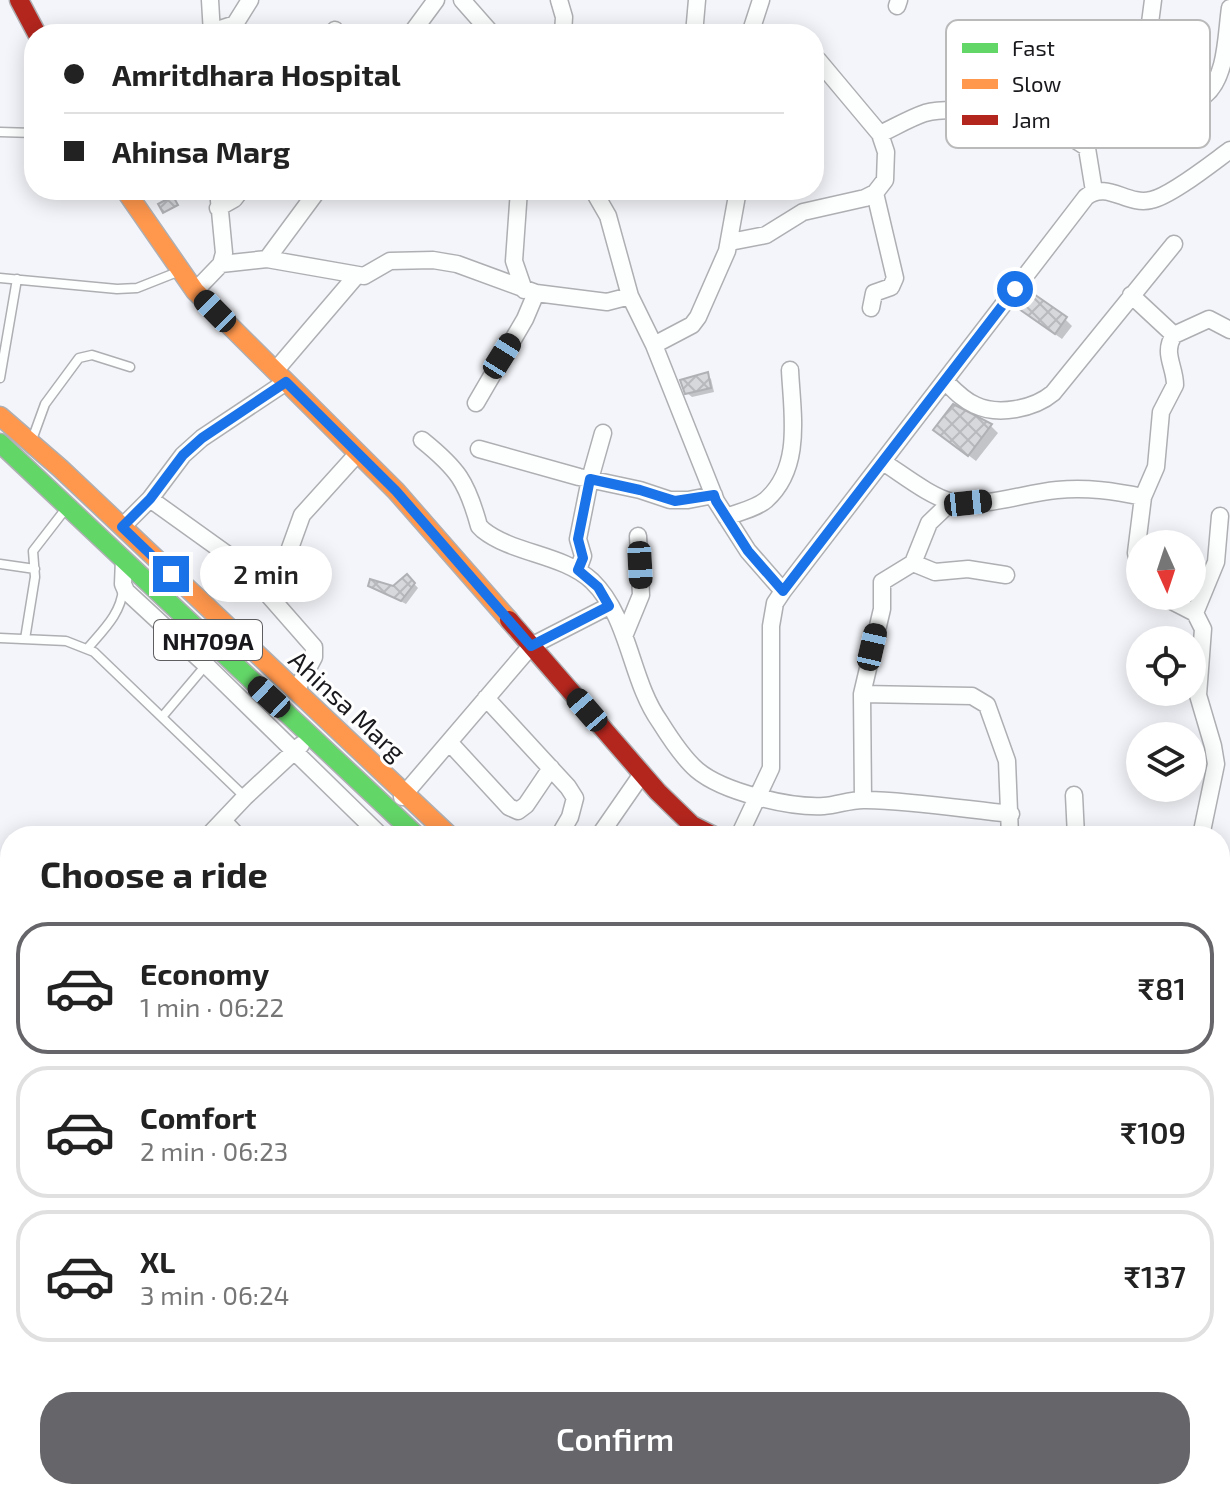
<!DOCTYPE html>
<meta charset="utf-8">
<style>
:root{--surface:#fff;--page:#f2f2f2;--text:#222;--muted:#767676;--line:#e0e0e0;--accent:#66666a}
body{margin:0;font-family:"Exo 2",sans-serif;background:var(--page);color:var(--text);height:100vh;display:flex;flex-direction:column;font-size:30px;white-space:nowrap}
*{box-sizing:border-box;margin:0}
p{font-size:26px;color:var(--muted)}
.icon{flex:none;width:44px;height:44px;fill:none;stroke:currentColor;stroke-width:2;stroke-linecap:round;stroke-linejoin:round}
.map{position:relative;flex:1;overflow:hidden}
.sheet{position:absolute;left:0px;top:826px;width:1230px;height:674px;display:flex;flex-direction:column;background:var(--surface);border-radius:32px 32px 0 0;box-shadow:0 4px 20px #0003}
.sheet>*{flex:none}
.guide{position:absolute;left:24px;top:24px;width:800px;height:176px;border-radius:32px;box-shadow:0 4px 20px #0003;display:grid;align-content:center;height:176px;padding:0 40px;background:var(--surface)}
.needle{width:52px;rotate:177deg}
.fabs{position:absolute;left:1126px;top:530px;display:grid;gap:16px}
.fabs a{display:grid;place-items:center;width:80px;height:80px;border-radius:50%;background:var(--surface);box-shadow:0 4px 20px #0003;font-size:40px}
.end{position:absolute;width:36px;height:36px;margin:-18px;border:10px solid #1a73e8;background:#fff;box-shadow:0 0 0 4px #fff}
.from{border-radius:50%}
.bubble{position:absolute;height:56px;border-radius:28px;background:var(--surface);box-shadow:0 4px 20px #0003;font-size:26px;font-weight:600;line-height:56px;text-align:center}
.car{position:absolute;width:24px;height:48px;margin:-24px -12px;border-radius:10px;box-shadow:0 0 6px 2px #0007;background:linear-gradient(#222 24%,#8ab4d8 0 40%,#222 0 76%,#8ab4d8 0 86%,#222 0)}
.guide b{display:flex;align-items:center;gap:28px;height:76px;font-size:30px}
.guide b+b{border-top:2px solid var(--line)}
.guide i{width:20px;height:20px;background:var(--text)}
ul{padding:0;list-style:none}
li{display:flex;align-items:center;gap:24px;height:132px;margin:0 16px 12px;padding:0 24px;border:4px solid var(--line);border-radius:32px}
li div{flex:1}
li b{display:block;font-size:30px}
li em{font-style:normal;font-weight:600}
li.selected{border-color:var(--accent)}
li>.icon{width:72px;height:72px;stroke-width:1.5}
h2{padding:0 40px;font-size:36px;line-height:96px}
.action{display:flex;gap:16px;margin-top:auto;padding:16px 40px}
.action a{flex:1;height:92px;border-radius:32px;background:var(--accent);color:#fff;font-size:32px;font-weight:600;line-height:92px;text-align:center}
.map>svg:first-child{display:block}
</style>
<div class="map">
<svg width="1230" height="1499" viewBox="0 0 1230 1499">
<defs>
<pattern id="building-cross-hatch" width="8" height="8" patternUnits="userSpaceOnUse" patternTransform="scale(2)"><rect width="8" height="8" fill="#d7d8dc"/><path d="M0 0l8 8M0 8l8-8" fill="none" stroke="#b8b9bc"/></pattern>
</defs>
<rect width="100%" height="100%" fill="#f4f5fa"/>
<path fill="#0003" d="M1029,316L1065,319L1072,326L1062,339Z
M707,375L711,379L714,392L692,397L687,393Z
M953,406L991,426L998,433L976,461L943,436Z
M407,576L418,588L406,604L370,585L393,588Z"/>
<path fill="url(#building-cross-hatch)" stroke="#b0b1b5" stroke-width="2" d="M173,196L178,205L163,213L158,204Z
M1031,292L1067,317L1055,334L1019,309Z
M708,372L711,388L685,394L680,380Z
M953,404L992,424L968,456L933,430Z
M407,574L415,583L401,601L368,586L370,579L393,586Z"/>
<g fill="none" stroke-linecap="round" stroke-linejoin="round">
<defs>
<path id="lane" d="M0,132L34,133
M0,278L117,289L137,288L180,271
M0,378L17,279
M33,437L45,404L79,358L92,355L130,367
M0,564L35,569
M0,638L66,641L94,652L245,797
M25,639L35,577L33,551L64,511
M88,648C103,630 121,614 123,589
M162,717L206,665
M226,818L243,836"/>
<path id="street" d="M210,0L212,34
M462,0L492,34
M559,0L564,17L563,34
M897,6L899,0
M211,32L235,24L250,0
M332,34L335,30
M411,34L436,0
M694,34L697,0
M750,34L761,0
M1147,46L1153,0
M880,134C895,127 910,118 925,113C950,106 1024,113 1048,124C1061,130 1073,139 1085,146
M519,190L514,261L524,290
M593,190L608,216L630,296L654,345L716,501L748,551L783,591
M1094,191L1084,130L1086,111C1111,83 1172,97 1205,95C1227,77 1226,35 1230,8
M218,208L234,199L241,190
M730,242L766,235L803,212L865,198L875,193L885,180L886,152L880,134L818,60
M267,259L318,190
M221,264L267,259L364,276L390,261L433,260L457,264L536,293L607,302L630,296
M195,291L221,264L224,253L218,190
M1131,295L1174,335L1209,319L1230,330
M871,308L874,293L891,287L895,278L875,193
M654,345L692,325L698,317L727,251L738,190
M275,371L357,275
M945,381C954,390 963,400 975,405C998,416 1034,409 1053,393L1174,244
M476,403L525,319L536,293
M422,440C458,469 467,482 479,526L483,530C513,554 563,554 592,581C630,618 630,680 660,722C670,738 683,758 697,770C723,792 790,808 824,806C838,805 852,799 866,800C914,801 963,809 1011,814
M479,449L579,477L640,490L670,500H688L714,495
M883,462C902,474 932,498 953,502C986,508 1024,493 1057,490C1087,487 1114,491 1143,497
M150,499L242,565L314,647V657L296,691
M726,517C739,512 755,509 766,500C803,467 792,413 790,370
M122,527L150,499L183,455L202,438L286,382
M124,559L123,584L126,591L206,665L381,836
M913,563L935,572L968,569L1006,575
M1140,569L1136,553L1143,497L1156,467L1161,412L1175,385C1175,366 1162,353 1174,335
M578,570L583,556L578,539L590,479L603,433
M1162,596L1195,613L1203,629L1198,695L1213,746L1216,764L1201,836
M272,598L302,515L358,453
M1195,613L1216,562L1220,516
M625,634L641,595L638,536
M862,694L972,696L987,705L1007,761L1010,836
M486,698L568,787L575,798L570,817L559,836
M449,742L509,807L518,811L526,805L551,768
M1074,795L1076,836
M402,797L531,646L609,606
M863,799L862,694L882,609V582L913,563L929,523L951,502
M208,836L245,797L301,745
M599,836L642,774
M739,836L771,768V626L775,603L783,591L1086,197C1107,180 1127,206 1151,200C1171,196 1212,163 1230,150
M0,931L10,932
M0,999H10
M0,1090L10,1093
M0,1151L10,1152
M0,1213L10,1214
M0,1315L10,1317
M10,1336L1,1414L2,1423L10,1429
M0,1486L10,1487
M31,1490L67,1499
M236,1490L259,1499
M202,1499L204,1490
M298,1499L302,1490
M341,1499L343,1490
M433,1499L435,1490"/>
<path id="fast" d="M0,443L417,836
M1220,944L1230,945
M1088,1490L1089,1499
M515,1499L518,1490"/>
<path id="slow" d="M125,190L195,291L396,491L509,620
M0,416L60,468L450,836
M1220,983L1230,968
M1220,1161L1230,1174
M1109,1490L1111,1499"/>
<path id="jam" d="M19,0L37,34
M509,620L658,792L692,825L714,836
M1220,1252L1230,1246
M534,1499L536,1490"/>
</defs>
<use href="#lane" stroke="#aeafb2" stroke-width="11"/>
<use href="#street" stroke="#aeafb2" stroke-width="19"/>
<use href="#fast" stroke="#aeafb2" stroke-width="21"/>
<use href="#slow" stroke="#aeafb2" stroke-width="21"/>
<use href="#jam" stroke="#aeafb2" stroke-width="21"/>
<use href="#lane" stroke="#fdfefe" stroke-width="8"/>
<use href="#street" stroke="#fdfefe" stroke-width="16"/>
<use href="#fast" stroke="#63d668" stroke-width="18"/>
<use href="#slow" stroke="#ff974d" stroke-width="18"/>
<use href="#jam" stroke="#b3261e" stroke-width="18"/>
</g>
<g fill="none" stroke-linecap="round" stroke-linejoin="round">
<path stroke="#1a73e8" stroke-width="10" d="M171,574L122,527L150,499L183,455L202,438L286,382L396,491L531,646L609,606L598,587L578,570L583,558L578,539L590,479L640,490L675,501L714,495L716,501L748,551L783,591L1015,289"/>
</g>
<g text-anchor="middle" dominant-baseline="central" stroke-width="6" stroke-linejoin="round" paint-order="stroke">
<rect fill="#fff" stroke="#5e5e61" stroke-width="2" x="154" y="620" width="108" height="40" rx="6"/>
<g font-size="24" font-weight="bold" fill="#19191d">
<text x="208" y="640">NH709A</text>
</g>
<g font-size="26" fill="#19191d" stroke="#fff">
<text transform="translate(348 705) rotate(43)">Ahinsa Marg</text>
</g>
</g>
<rect x="946" y="20" width="264" height="128" rx="12" fill="#fff" stroke="#bababb" stroke-width="2"/>
<rect x="962" y="43" width="36" height="10" fill="#63d668"/>
<rect x="962" y="79" width="36" height="10" fill="#ff974d"/>
<rect x="962" y="115" width="36" height="10" fill="#b3261e"/>
<g font-size="22" fill="#19191d">
<text x="1012" y="56">Fast</text>
<text x="1012" y="92">Slow</text>
<text x="1012" y="128">Jam</text>
</g>
</svg>
<div class="fabs">
<a><svg class="needle" viewBox="-14 -14 28 28"><path d="M0-13l5 13h-10z" fill="#e53935"/><path d="M0 13l5-13h-10z" fill="#767676"/></svg></a>
<a><svg class="icon" aria-label="locate" viewBox="0 0 24 24"><circle cx="12" cy="12" r="6"/><path d="M12 2v4M12 18v4M2 12h4M18 12h4"/></svg></a>
<a><svg class="icon" aria-label="layers" viewBox="0 0 24 24"><path d="M12 4l9 5-9 5-9-5zM3 14l9 5 9-5"/></svg></a>
</div>
<i class="end from" style="left:1015px;top:289px"></i>
<i class="end" style="left:171px;top:574px"></i>
<div class="bubble" style="left:200px;top:546px;width:132px">2 min</div>
<i class="car" style="left:215px;top:311px;rotate:315deg"></i>
<i class="car" style="left:502px;top:356px;rotate:32deg"></i>
<i class="car" style="left:968px;top:503px;rotate:84deg"></i>
<i class="car" style="left:640px;top:565px;rotate:177deg"></i>
<i class="car" style="left:872px;top:647px;rotate:13deg"></i>
<i class="car" style="left:269px;top:697px;rotate:313deg"></i>
<i class="car" style="left:587px;top:710px;rotate:319deg"></i>
<div class="guide">
<b><i class="from"></i>Amritdhara Hospital</b>
<b><i></i>Ahinsa Marg</b>
</div>
<section class="sheet">
<h2>Choose a ride</h2>
<ul>
<li class="selected"><svg class="icon" aria-label="car" viewBox="0 0 24 24"><path d="M5 17H2v-5l4-1 3-4h7l3 4 3 1v5h-3M9 17h6M6 11h13"/><circle cx="7" cy="17" r="2"/><circle cx="17" cy="17" r="2"/></svg><div><b>Economy</b><p>1 min · 06:22</p></div><em>₹81</em></li>
<li><svg class="icon" aria-label="car" viewBox="0 0 24 24"><path d="M5 17H2v-5l4-1 3-4h7l3 4 3 1v5h-3M9 17h6M6 11h13"/><circle cx="7" cy="17" r="2"/><circle cx="17" cy="17" r="2"/></svg><div><b>Comfort</b><p>2 min · 06:23</p></div><em>₹109</em></li>
<li><svg class="icon" aria-label="car" viewBox="0 0 24 24"><path d="M5 17H2v-5l4-1 3-4h7l3 4 3 1v5h-3M9 17h6M6 11h13"/><circle cx="7" cy="17" r="2"/><circle cx="17" cy="17" r="2"/></svg><div><b>XL</b><p>3 min · 06:24</p></div><em>₹137</em></li>
</ul>
<div class="action"><a>Confirm</a></div>
</section>
</div>
